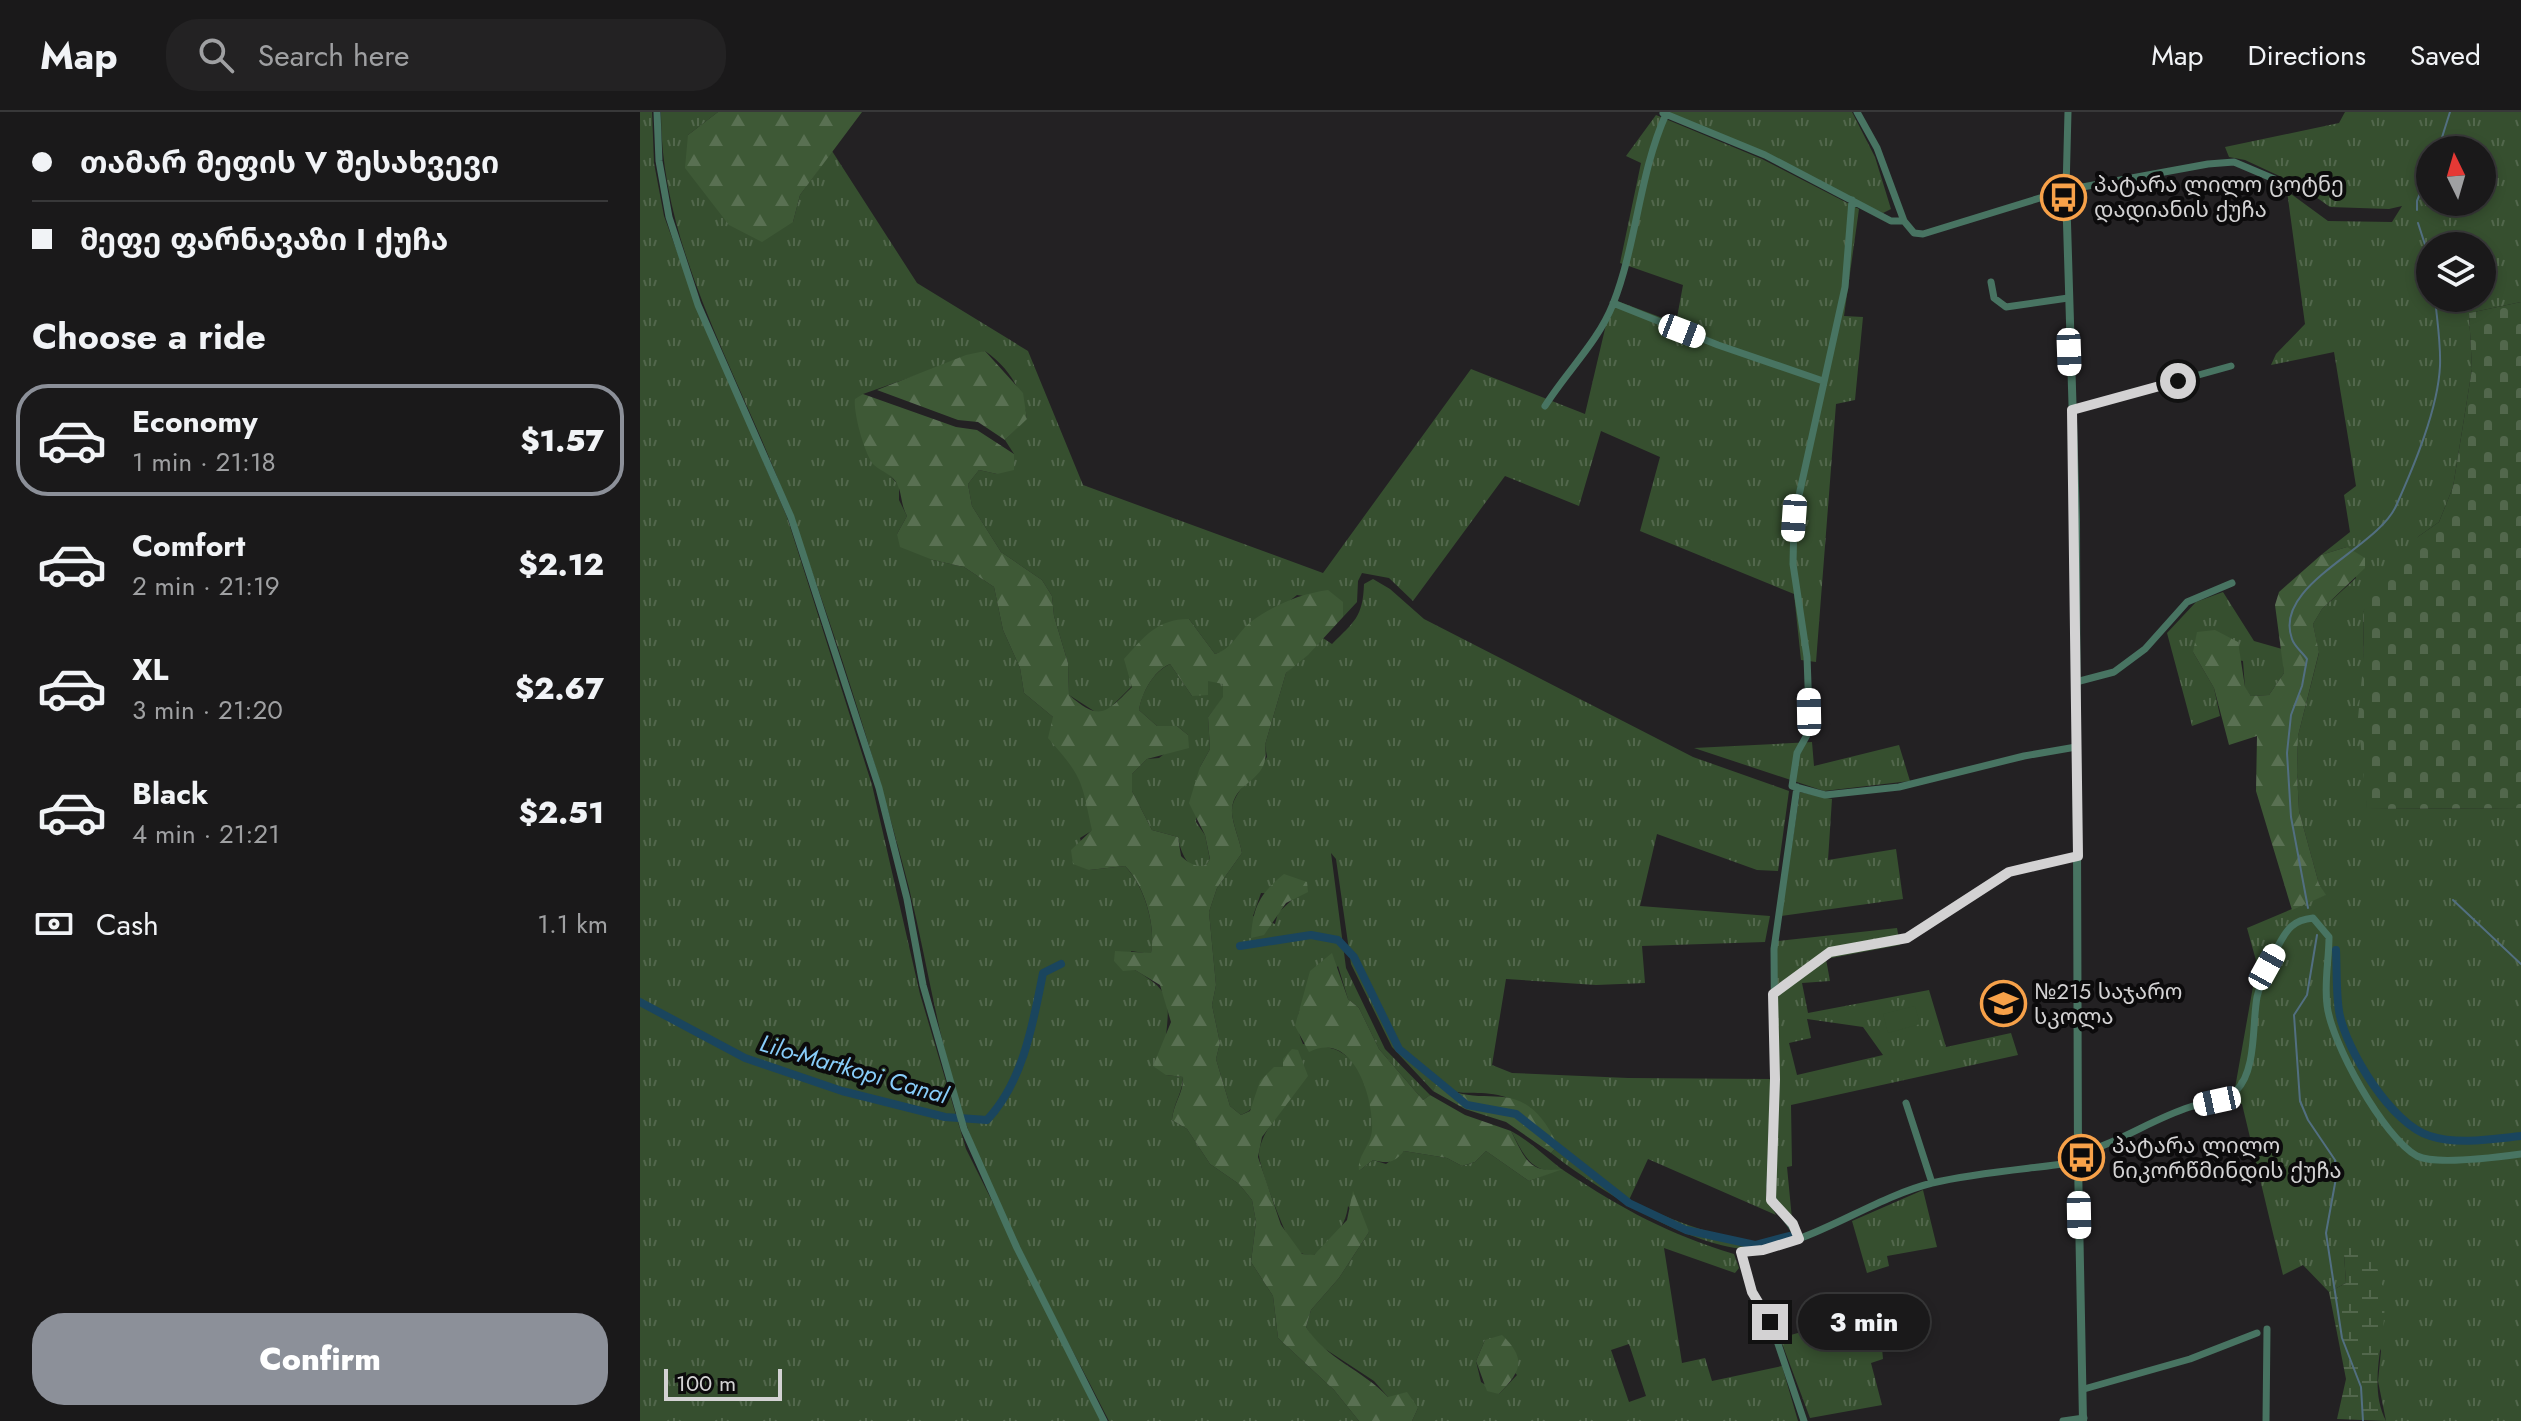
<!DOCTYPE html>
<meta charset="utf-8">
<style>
:root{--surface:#1a191a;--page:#232223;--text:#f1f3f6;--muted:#9fa0a2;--line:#383839;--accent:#8c9099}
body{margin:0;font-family:Jost,"Noto Sans Georgian",sans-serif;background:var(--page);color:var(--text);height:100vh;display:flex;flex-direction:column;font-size:30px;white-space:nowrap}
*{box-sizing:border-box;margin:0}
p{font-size:26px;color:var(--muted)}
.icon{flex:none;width:44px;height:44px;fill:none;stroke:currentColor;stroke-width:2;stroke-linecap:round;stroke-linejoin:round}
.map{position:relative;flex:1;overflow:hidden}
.panel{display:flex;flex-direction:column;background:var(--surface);width:640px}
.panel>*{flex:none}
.top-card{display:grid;align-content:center;height:176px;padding:0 32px;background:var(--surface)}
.needle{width:52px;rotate:355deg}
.buttons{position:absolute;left:1776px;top:24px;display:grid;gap:16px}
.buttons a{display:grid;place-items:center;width:80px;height:80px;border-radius:50%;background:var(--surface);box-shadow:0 4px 12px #0003,0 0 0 2px var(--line);font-size:40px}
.scale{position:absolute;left:24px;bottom:20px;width:118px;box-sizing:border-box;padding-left:8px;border:4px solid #d3d2d3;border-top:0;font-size:22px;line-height:28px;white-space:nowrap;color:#d3d2d3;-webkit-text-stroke:6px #0c0b0c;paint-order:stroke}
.end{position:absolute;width:36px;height:36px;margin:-18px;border:10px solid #d3d2d3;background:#111;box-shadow:0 0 0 4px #111}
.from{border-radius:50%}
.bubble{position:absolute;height:56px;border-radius:28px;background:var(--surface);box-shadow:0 4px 12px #0003,0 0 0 2px var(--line);font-size:26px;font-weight:800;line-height:56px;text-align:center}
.car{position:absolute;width:24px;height:48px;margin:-24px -12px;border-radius:10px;box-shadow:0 0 6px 2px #0007;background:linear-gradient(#fff 24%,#345 0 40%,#fff 0 76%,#345 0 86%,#fff 0)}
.top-card b{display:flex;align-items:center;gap:28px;height:76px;font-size:30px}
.top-card b+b{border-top:2px solid var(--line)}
.top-card i{width:20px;height:20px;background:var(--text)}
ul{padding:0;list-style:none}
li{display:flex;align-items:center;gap:24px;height:112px;margin:0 16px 12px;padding:0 16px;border:4px solid transparent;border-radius:32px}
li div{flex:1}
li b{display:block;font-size:30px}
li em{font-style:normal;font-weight:800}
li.selected{border-color:var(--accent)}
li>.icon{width:72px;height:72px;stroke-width:1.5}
h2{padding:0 32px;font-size:36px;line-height:96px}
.pay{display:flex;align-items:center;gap:20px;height:88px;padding:0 32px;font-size:30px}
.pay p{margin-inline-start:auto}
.button{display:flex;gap:16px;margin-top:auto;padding:16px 32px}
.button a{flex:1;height:92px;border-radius:32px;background:var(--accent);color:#fff;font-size:32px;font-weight:800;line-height:92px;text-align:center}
header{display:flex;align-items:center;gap:48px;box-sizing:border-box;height:112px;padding:0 40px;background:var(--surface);border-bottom:2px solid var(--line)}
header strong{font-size:38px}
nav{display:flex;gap:44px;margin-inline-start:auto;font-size:28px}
.search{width:560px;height:72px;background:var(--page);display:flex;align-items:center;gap:20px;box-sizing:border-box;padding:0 28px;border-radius:32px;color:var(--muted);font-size:30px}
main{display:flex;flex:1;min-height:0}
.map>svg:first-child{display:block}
</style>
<header>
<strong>Map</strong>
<div class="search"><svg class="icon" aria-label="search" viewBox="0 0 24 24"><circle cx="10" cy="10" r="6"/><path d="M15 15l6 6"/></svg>Search here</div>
<nav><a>Map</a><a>Directions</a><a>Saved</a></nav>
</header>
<main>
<section class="panel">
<div class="top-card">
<b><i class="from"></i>თამარ მეფის V შესახვევი</b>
<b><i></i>მეფე ფარნავაზი I ქუჩა</b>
</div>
<h2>Choose a ride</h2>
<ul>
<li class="selected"><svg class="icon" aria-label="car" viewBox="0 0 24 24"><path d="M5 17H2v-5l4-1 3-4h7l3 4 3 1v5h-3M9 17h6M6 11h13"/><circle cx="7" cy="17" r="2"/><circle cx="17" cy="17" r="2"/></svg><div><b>Economy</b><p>1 min · 21:18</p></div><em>$1.57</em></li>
<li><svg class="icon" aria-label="car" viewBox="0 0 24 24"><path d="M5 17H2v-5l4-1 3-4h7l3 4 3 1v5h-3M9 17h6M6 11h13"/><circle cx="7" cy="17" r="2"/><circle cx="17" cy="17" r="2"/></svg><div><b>Comfort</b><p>2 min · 21:19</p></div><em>$2.12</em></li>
<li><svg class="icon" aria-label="car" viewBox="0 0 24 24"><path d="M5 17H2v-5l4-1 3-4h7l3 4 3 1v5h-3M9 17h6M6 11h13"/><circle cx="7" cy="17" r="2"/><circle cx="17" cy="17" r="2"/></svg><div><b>XL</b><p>3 min · 21:20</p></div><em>$2.67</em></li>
<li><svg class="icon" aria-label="car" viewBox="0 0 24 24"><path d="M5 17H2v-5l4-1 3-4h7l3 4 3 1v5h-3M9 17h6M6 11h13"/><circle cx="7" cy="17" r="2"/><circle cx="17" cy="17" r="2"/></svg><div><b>Black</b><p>4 min · 21:21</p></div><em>$2.51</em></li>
</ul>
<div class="pay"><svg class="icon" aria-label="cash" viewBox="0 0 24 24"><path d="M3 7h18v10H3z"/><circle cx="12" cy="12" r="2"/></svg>Cash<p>1.1 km</p></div>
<div class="button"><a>Confirm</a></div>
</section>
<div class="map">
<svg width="1881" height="1309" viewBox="0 0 1881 1309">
<defs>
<pattern id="grass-tufts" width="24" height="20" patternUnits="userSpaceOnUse" patternTransform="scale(2)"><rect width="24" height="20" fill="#364f2f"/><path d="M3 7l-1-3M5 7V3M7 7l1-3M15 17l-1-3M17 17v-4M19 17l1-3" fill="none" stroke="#52674c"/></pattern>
<pattern id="forest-firs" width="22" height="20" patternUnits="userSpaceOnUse" patternTransform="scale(2)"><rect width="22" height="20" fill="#3e5936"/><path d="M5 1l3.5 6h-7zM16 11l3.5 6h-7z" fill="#597052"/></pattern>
<pattern id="wetland-marsh" width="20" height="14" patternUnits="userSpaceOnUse" patternTransform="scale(2)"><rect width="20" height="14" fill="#364f2f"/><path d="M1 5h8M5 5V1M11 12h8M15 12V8" fill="none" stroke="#52674c"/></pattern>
<pattern id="cemetery-stones" width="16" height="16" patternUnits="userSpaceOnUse" patternTransform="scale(2)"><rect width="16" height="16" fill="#364f2f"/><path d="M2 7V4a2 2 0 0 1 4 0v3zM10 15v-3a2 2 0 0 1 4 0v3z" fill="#52674c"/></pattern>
</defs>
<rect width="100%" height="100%" fill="#232123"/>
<path fill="url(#grass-tufts)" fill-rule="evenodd" d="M0,0H12L14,51L24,104L57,194L147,405L232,673L280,882L326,1037L462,1309H0Z
M21,0H78L48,23L153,110L160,83L192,39L277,171L388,239L443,373L683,461L831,257L945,302L972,187L1036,211L1043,173L980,151L1001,51L986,44L1016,3L1122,47L1219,97L1204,204L1223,205L1215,288L1196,292L1176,550L1161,548L1154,482L1000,419L1020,345L961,319L939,394L865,364L773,489L749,466L722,461L718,469L717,490L703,505L702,490L657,483L587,538L575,542L549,507L492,564V574L467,599L457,601L429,583L428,551L414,504L412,484L402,468L361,440L332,394L328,372L339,358L357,362L374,342L365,328L387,306C382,277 369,256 345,239L223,282L248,361L259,374V388L267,404L257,422L293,448L324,455L354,475L363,518L380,556L384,581L413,605L446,678L453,718L440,726L449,758L485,754C505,775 516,814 511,842L491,839L495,858C530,879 530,886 526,924C524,937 526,950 526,963L543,965C543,980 533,992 532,1008L547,1017L570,1052L599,1072L612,1088L616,1110L611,1150L633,1184L638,1226L694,1278L719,1309H469C421,1214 366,1120 329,1020C300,941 289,857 269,776C236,648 195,520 149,396C103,268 20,139 21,0Z
M1026,0H1212L1235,45L1251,97L1243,101Z
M1705,0H1881V190L1829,201L1832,257L1813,375L1799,410L1779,424L1723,500L1727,697L1881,696V1309H1746L1738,1269L1741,1239L1704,1142L1706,1171L1689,1180L1663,1153L1643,1163L1602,992L1592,993L1617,852L1607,816L1685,783L1679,772L1659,699L1657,660L1658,624L1679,541L1673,512L1682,497L1716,466L1707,435L1681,443L1710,420L1704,383L1716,374L1694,240L1631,253L1636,242L1665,212L1647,79L1688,109L1752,110L1762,94L1749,97L1690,95L1659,73L1605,48L1589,45L1585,35L1699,11ZM1790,38H1842V90H1790ZM1790,134H1842V186H1790Z
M733,467L750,477L784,507L1053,645L1149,679L1138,759L1117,758L1017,722L1000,794L1130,804L1125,830L1002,834L1005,871L956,873L866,867L852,953L872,961L988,966L1131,967L1126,1084L1136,1103L1008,1047L989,1088C1027,1107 1067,1121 1108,1130C1121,1133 1137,1123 1151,1122L1153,1126C1142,1129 1129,1136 1117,1137C1057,1141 957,1077 911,1041L918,1034C907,1010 885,989 858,983C835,978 818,986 797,972L793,979L752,935L711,852L696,747L691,741L706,856L745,937L790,983L783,988L739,937L719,896L708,887L698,854C673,879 646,894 663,932C673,933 684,934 694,937C725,948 737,994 732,1024C729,1037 721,1045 719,1059L733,1048L746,1052L764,1039L807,1046L822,1054L835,1050L846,1039L889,1069L917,1058C890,1062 882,1039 871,1019C892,1030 907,1047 926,1060C984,1098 1028,1122 1094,1142L1099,1156L1095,1161L1024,1136L1042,1251L1065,1246L1072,1269L1142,1254L1158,1309H772L778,1296L748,1285L734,1269L676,1231L666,1215L671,1198L699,1166L729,1120L708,1094C706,1115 691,1130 674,1143C664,1143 659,1142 653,1134C645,1124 618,1052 619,1042C620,1022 638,1004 648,988L643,956L609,999L601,1003L590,994L576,947L580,931L572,893L576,873L569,800L577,776L602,741C600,729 591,707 592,698C593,679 617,662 627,645L625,633L646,561L683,526L692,532C714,510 723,505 724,472ZM621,781L657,783L638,801L635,812L613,804ZM845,1228L877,1263L859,1282L841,1270L836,1249ZM989,1232L1006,1284L989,1290L971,1238Z
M1583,480L1614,529L1642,537L1644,561L1629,583L1611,584L1605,576L1603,549L1553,540L1574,576L1580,604L1552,614L1527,521L1556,490Z
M530,552L552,584L568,568L583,571L584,585L568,605L570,637L560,655L556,710L565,723L570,748C553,770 540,741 538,725L512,718L492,679V662L507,647L519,646L548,623L537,614H517L499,598C502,580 513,560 530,552Z
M1172,630L1174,654L1259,633L1270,669L1184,679L1054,636Z
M1160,680L1192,687L1188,748L1256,737L1263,787L1141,804Z
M1257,816L1260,833L1186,847L1190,869L1162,871L1168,901L1289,878L1306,935L1371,921L1378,943L1151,993L1152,1054L1147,1055L1152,1107L1134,1089L1132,1073L1139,942L1134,891L1137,829ZM1167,907L1223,915L1243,943L1157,963L1149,931L1171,926Z
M1283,1078L1297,1135L1247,1144L1249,1154L1227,1161L1212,1109Z
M1255,1194L1262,1219L1241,1226L1243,1247L1231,1251L1242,1293L1170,1306L1140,1226L1197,1210L1199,1215L1235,1205L1239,1199Z"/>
<path fill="url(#forest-firs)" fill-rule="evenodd" d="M78,0H222L160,83L153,110L122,130L89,113L45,56L48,23Z
M345,239L383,281L387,307L365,328L338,310L318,308L237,278L326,243Z
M223,282L316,315L337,318L374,342V358L357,362L339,358L328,372L332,394L361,440L402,468L412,484L414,504L428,551L429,583C460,610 466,601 492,575L484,547C504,525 517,507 549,507L575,542C594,536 597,520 612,509C636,492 660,482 688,478L703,490V505L668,543L646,561L625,633C631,671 595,666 592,697C591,709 600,728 602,741L577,776L569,800L576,873L572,893L580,931L576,947L590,994L601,1003L610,999L620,969L634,955H643V947L652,937L658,938L668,964L622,1025L618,1045L641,1113L662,1142L674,1143L707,1108L713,1079L729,1120L699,1166L671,1198L666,1215C685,1246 724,1259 748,1285L767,1280L778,1296L772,1309H719L694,1278L638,1226L633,1184L611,1150L616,1110L612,1088L599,1072L570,1052L547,1017L532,1008C533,992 544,980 543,965L526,963L513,954L531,910L520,873L495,858L483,859L474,849L475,839L511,841C516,814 505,774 485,754L449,758L433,752L431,738L452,718C441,667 443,666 408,626L413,605L384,581L380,556L363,518L354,475L324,455L293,448L260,435L257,422L267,404C261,393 262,383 258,374C254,363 242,360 234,353C225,344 213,300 215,287ZM530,552L552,584L568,583V569L583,572V585L568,605L570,637L560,655L549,691L565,723L570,747C564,761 548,751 541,744L538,725L512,718L492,679V662L507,647L549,636L548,623L537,614H517L499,598C502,581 513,559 530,552Z
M1707,435L1725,446V456L1682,497L1673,512L1679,540L1658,624L1657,660L1659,699L1679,772L1686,783L1652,798L1616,679L1617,624L1589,633L1574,576L1553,540L1557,520L1575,518L1598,530L1605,575L1611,584L1629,583L1644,561L1635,493L1639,480L1681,443Z
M644,762L667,770L668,780L646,791L624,823L611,826C613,794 620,782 644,762Z
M692,841L708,887L719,896L739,937L783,988L790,983L825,1003L871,1019C885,1046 888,1062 923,1057L889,1069L846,1039L835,1050L822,1054L807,1046L764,1039C754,1051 748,1052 733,1048L719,1059C717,1043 731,1034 732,1018C734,986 713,917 669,940L655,914L670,859Z
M797,971C844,1003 881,955 918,1034L911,1041L866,1010L825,997L793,979Z
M862,1223C888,1248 880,1260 859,1282L847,1279L836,1249L845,1228Z"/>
<path fill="url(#wetland-marsh)" d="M1713,1121C1725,1137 1737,1150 1742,1170C1753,1214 1724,1266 1746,1309L1697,1307L1706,1267L1689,1180L1706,1171L1704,1142Z"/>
<path fill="url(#cemetery-stones)" d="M1881,190V696L1727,697L1718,606L1724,544L1723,500L1743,460L1779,424L1799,410L1813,375L1832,257L1829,201Z"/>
<path fill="#364f2f" d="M1275,894L1280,912L1248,921L1243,902Z"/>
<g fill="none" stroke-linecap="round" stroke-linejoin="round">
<path stroke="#526f81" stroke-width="2" d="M1798,38L1810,0
M1777,98V89L1790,57
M1778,111L1790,148
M1813,788L1881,852
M1668,796L1651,705L1647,641L1651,603L1662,574L1667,547C1663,541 1654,534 1652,527C1632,473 1737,437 1756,394C1774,354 1798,297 1800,254C1801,232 1797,208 1795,186
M1677,823L1667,883L1654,903L1660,989L1668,1008L1695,1048L1696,1066L1686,1121L1702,1226L1721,1275L1723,1309"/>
<path stroke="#1a455e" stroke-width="8" d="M600,834L671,823L698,828L714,845L759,937L827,993L876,1002L989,1091L1046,1118L1115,1133L1149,1124
M1696,838C1697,858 1696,880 1699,899C1705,937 1752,1013 1790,1024C1818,1033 1852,1027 1881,1024
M0,890L105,946L202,979L305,1005L347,1008C383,970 393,912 403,861L421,852"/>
<path stroke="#487462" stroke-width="7" d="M17,0L19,49L29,105L58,193L151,405L239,676L267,787L283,873L324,1017L377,1136L464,1309
M1217,0L1237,36L1264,109L1274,121L1283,122L1426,78L1568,52L1594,50L1653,75
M1023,1L1125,43L1251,109H1264
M1426,78L1428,0
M1212,88L1205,175L1154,406L1153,452L1167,545L1169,600L1167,623L1157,641L1152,674L1185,683L1259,675L1384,644L1436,635
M1351,170L1354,186L1366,195L1428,186
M973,191L1078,233L1183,269
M905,294C927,259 958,230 973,192C997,131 999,62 1026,2
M1432,298L1591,254
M1436,570L1474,560L1505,537L1547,490L1592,471
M1157,675L1134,837L1135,967L1130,1074C1132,1098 1150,1106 1159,1127
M1133,882L1190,840L1267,826L1369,760L1438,744
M1266,991L1292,1071
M1438,1042C1479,1031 1512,1007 1550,995C1565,990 1585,991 1596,979C1617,958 1612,912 1617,885C1621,867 1629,850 1638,834C1647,817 1653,808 1673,806L1689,825C1689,848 1684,870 1687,893C1691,930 1743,1025 1777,1044C1795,1053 1859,1045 1881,1042
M1444,1277L1550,1247L1617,1221
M1164,1309L1133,1217L1112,1180L1101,1140C1171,1135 1226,1088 1292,1071C1339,1060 1390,1057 1438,1050
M1423,1309L1444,1306
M1626,1309L1627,1217"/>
<path stroke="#487462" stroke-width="8" d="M1426,78L1436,408L1438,1050L1443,1309"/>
</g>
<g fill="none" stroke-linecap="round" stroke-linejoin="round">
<path stroke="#d3d2d3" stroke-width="10" d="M1130,1210L1112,1180L1101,1140L1123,1138L1159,1127L1153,1112L1131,1088L1135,967L1133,882L1190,840L1267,826L1369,760L1438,744L1432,298L1538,269"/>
</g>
<defs>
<symbol id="bus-ring" viewBox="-11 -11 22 22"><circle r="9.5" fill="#0c0b0c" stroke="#f7a149" stroke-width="1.5"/><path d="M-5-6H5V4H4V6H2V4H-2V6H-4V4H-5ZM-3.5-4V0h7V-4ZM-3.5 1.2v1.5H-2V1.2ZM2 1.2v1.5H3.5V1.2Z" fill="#f7a149"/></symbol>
<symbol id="school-ring" viewBox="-11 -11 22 22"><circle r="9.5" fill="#0c0b0c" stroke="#f7a149" stroke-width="1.5"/><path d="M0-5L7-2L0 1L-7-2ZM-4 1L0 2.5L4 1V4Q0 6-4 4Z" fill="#f7a149"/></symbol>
</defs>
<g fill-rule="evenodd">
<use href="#bus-ring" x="1398" y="60" width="51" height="51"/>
<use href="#school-ring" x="1338" y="866" width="51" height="51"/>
<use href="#bus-ring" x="1416" y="1020" width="51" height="51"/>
</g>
<g text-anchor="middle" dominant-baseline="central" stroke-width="8" stroke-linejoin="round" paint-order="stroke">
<g font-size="22" fill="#d3d2d3" stroke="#0c0b0c" text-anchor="start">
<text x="1454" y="72">პატარა ლილო ცოტნე<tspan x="1454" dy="25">დადიანის ქუჩა</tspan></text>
<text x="1394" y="879">№215 საჯარო<tspan x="1394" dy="25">სკოლა</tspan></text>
<text x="1472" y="1033">პატარა ლილო<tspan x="1472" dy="25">ნიკორწმინდის ქუჩა</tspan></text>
</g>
<g font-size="24" font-style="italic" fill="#88cdfa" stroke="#0c0b0c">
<text transform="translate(214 957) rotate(16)">Lilo-Martkopi Canal</text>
</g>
</g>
</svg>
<div class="buttons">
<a><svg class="needle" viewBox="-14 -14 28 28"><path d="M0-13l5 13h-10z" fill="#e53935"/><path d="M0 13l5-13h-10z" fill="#9fa0a2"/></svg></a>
<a><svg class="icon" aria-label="layers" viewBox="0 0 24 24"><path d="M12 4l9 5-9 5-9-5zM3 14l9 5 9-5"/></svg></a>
</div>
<div class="scale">100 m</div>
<i class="end from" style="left:1538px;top:269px"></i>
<i class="end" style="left:1130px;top:1210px"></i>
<div class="bubble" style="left:1158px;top:1182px;width:132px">3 min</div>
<i class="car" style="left:1042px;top:219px;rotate:111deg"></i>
<i class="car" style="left:1429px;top:240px;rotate:178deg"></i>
<i class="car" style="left:1154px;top:406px;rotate:184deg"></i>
<i class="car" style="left:1169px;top:600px;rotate:359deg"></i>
<i class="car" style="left:1627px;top:855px;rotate:29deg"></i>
<i class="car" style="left:1577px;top:989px;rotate:258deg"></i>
<i class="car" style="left:1439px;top:1103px;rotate:179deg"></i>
</div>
</main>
